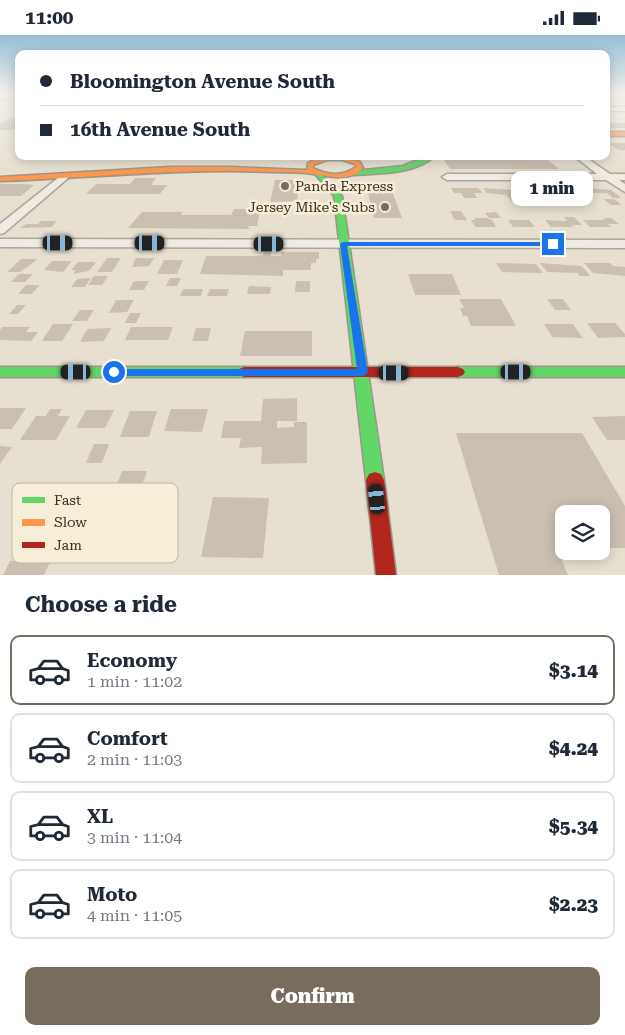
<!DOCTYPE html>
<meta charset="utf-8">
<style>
:root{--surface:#fff;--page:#f2f2f3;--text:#1f2937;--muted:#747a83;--line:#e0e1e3;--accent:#786c5e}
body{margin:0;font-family:"Roboto Serif",serif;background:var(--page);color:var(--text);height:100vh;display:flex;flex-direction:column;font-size:19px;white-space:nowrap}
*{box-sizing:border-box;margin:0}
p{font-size:16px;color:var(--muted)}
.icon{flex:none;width:28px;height:28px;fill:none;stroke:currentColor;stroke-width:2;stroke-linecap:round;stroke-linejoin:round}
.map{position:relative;height:540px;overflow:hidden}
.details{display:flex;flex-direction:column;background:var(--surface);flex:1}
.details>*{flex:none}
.top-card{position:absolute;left:15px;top:15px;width:595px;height:110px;border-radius:10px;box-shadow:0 2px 12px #0003;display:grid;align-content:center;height:110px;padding:0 25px;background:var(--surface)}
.tools{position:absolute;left:555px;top:470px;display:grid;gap:10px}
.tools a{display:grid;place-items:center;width:55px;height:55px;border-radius:10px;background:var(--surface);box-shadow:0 2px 12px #0003;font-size:25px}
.end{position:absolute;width:22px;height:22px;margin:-11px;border:6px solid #1a73e8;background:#fff;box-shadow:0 0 0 2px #fff}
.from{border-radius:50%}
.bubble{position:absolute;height:35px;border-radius:10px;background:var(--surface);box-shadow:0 2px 12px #0003;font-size:16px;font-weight:800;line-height:35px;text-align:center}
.car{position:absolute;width:15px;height:30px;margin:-15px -8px;border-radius:6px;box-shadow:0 0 4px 1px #0007;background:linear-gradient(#222 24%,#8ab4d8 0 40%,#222 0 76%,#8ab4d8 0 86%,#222 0)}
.top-card b{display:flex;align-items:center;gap:18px;height:48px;font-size:19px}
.top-card b+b{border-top:1px solid var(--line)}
.top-card i{width:12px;height:12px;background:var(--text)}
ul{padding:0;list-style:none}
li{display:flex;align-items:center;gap:15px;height:70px;margin:0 10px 8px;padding:0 15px;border:2px solid var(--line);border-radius:10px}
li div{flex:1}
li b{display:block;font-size:19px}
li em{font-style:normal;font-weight:800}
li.on{border-color:var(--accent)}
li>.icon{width:45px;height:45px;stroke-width:1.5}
h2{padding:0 25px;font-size:22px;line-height:60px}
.primary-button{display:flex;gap:10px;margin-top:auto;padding:10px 25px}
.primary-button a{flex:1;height:58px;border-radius:10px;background:var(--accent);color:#fff;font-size:20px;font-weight:800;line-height:58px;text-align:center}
.status{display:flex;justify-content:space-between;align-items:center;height:35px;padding:0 25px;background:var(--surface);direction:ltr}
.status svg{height:14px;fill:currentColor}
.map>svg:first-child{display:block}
</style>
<div class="status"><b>11:00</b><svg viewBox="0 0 49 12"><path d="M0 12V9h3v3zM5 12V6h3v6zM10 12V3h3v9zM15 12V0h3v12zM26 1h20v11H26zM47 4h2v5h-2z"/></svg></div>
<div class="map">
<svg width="625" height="540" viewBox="0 0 625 540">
<rect width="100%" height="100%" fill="#e7e0d1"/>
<path fill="#cbbfb2" d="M19,80V95H0V88Z
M606,88H625V93H606Z
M608,108H625V115H619Z
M518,121H543L559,134H450L444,125H523Z
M135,143H156L151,150H167L160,159H86L96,149H130Z
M275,145H299L297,166L270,167Z
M0,149H22L34,150L21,161H0Z
M366,150H390L402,183H374Z
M568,152H575L584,160L556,161L547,153H567L572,155Z
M451,153H478L483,158H474L477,163H464L461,158H454Z
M483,153L513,155L523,166H511L506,160L487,158Z
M583,153L611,155L621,163H613L607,158H590Z
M516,154L543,155L547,158L522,161Z
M603,164H614L622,170H611Z
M234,174H261L257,191H247L250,194L128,193L142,177H183L181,180H231Z
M450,176H461L467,185H455Z
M496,177L501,183H489L485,178Z
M564,182H574L582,190H571L574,192H551L545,185L567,186Z
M474,183H486L492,185L496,192H475L471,185H476Z
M603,183H611L619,189H608L611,192H590L583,185H606Z
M508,185H529L535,192H513Z
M41,186H57L51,192L20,193L26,189H38Z
M264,217H271V221H281V217H319V224H316V228H311V235H283V241L200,239L206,221H257L263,220Z
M107,223H121L112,237H97Z
M136,223H154L149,231L132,232Z
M21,224H38L20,237H7Z
M164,225H183L177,239H157Z
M52,226H72L63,237L44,235Z
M78,227H96L89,236L73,239L76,235H71Z
M496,228L536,229L543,238L502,237Z
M540,228L582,231L590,241H580L577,238L547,237Z
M584,228H610L613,231L625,232V241L593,238Z
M19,239H33L25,247H11Z
M408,239H452L461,260H415Z
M94,241H108L102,250H88Z
M91,243L85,252H71L77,244Z
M170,243H181L177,251H166Z
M134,246H149L144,255H129Z
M296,246H310V257H295Z
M26,250H40L32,259H18Z
M249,251L271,252L270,259H247Z
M183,254H203L201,261H180Z
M210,254H229L227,261H207Z
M459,264H501L516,291H471L467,281H463L460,273H464Z
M547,264H563L571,275H555Z
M116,265H134L127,277L109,278Z
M17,270H26L18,279H9Z
M80,275H94L87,286H72Z
M130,278H141L136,288H125Z
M587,288H615L625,299V302L598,303Z
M53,289H73L62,306H42Z
M544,289H573L583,303L552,302Z
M2,292H30L26,297H38L31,306L0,305V295Z
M131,292H173L168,305H125Z
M111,293L104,306L80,307L87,294Z
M196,293H211L208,306H192Z
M245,296H312V321H240Z
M297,363V386H277V393L294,392V387H307V428L261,429L262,412L239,413L241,403H221L224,386H261L263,364Z
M0,373H26L12,394H0Z
M50,374H62L58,381H70L56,405H20L36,381H46Z
M171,374H208L202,397L164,396Z
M86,375H114L105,393H76Z
M130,376H157L149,402H120Z
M625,381V405H607L592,382Z
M456,398H582L625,471V513H601V479H564V513H557L568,540H499Z
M94,409H109L102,428H86Z
M0,411L12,412L0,429Z
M122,436H147L139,459H113Z
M213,462L269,463L263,523L201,522Z
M51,525L44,540H3L10,526Z"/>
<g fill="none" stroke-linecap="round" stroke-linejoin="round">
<defs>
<path id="street" d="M606,72H625V76H606Z
M574,121H584L610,139H625V145H619L625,149V157L606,145H447L442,142L447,139H597Z
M63,139L68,142L67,144L4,198L0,199V189Z
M0,204L625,205V213L0,212Z"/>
<path id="fast" d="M0,62H19V64H0Z
M427,121H435C413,140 381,138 354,140L351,138L354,136L403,131Z
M315,137H319L342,161L384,445L381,451L375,453L369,451L366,445L334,161L315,139Z
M0,332H244L249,334L251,337L249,340L244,342H0Z
M458,332H625V342H458L453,340L451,337L453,334Z"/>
<path id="slow" d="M606,60H625V62H606Z
M606,97H625V101H606Z
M325,121H343L360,127L363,133C348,148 331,141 313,139C299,137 285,137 271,137C180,133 91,143 0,146V142L170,132H232L307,135L308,128ZM327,125H342L355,129L356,132C342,142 328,140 313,133V130Z"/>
<path id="jam" d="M244,332H458L463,334L465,337L463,340L458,342H244L239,340L237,337L239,334Z
M375,437L381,439L384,445L396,540H376L366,445L369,439Z"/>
</defs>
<use href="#street" stroke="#ada599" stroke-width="3"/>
<use href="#fast" stroke="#9c958a" stroke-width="3"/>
<use href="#slow" stroke="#9c958a" stroke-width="3"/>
<use href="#jam" stroke="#9c958a" stroke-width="3"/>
<use href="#street" fill="#efebe3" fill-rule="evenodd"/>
<use href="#fast" fill="#63d668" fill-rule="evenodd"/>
<use href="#slow" fill="#ff974d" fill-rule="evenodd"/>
<use href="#jam" fill="#b3261e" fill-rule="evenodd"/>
</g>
<linearGradient id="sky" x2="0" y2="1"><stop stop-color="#96bed9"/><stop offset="0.44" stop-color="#f4f1ea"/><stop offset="1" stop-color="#f4f1ea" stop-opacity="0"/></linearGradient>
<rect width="625" height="136" fill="url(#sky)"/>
<path fill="#1a73e8" d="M343,207H553L556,209L553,211H347L368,338L363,341H114L109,337L114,334H357L340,209Z"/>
<g fill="#786c5e" stroke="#f7eed8" stroke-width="2">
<circle cx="285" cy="151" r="5"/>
<circle cx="385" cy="172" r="5"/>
</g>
<g text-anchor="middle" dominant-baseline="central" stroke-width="5" stroke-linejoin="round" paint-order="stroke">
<g font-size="14" fill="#3d2e20" stroke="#f7eed8" text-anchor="start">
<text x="295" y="151">Panda Express</text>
<text x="375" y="172" text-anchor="end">Jersey Mike's Subs</text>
</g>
</g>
<rect x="12" y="448" width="166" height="80" rx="8" fill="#f7eed8" stroke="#bfb4a1" stroke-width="1"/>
<rect x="22" y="462" width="23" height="6" fill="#63d668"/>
<rect x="22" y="484" width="23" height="7" fill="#ff974d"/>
<rect x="22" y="507" width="23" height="6" fill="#b3261e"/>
<g font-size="14" fill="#3d2e20">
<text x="54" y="470">Fast</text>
<text x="54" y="492">Slow</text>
<text x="54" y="515">Jam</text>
</g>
</svg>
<div class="tools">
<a><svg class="icon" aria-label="layers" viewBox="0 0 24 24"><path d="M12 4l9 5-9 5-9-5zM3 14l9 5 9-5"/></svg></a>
</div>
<i class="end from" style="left:114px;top:337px"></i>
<i class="end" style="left:553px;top:209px"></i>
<div class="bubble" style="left:511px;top:136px;width:82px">1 min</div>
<i class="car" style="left:58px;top:208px;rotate:90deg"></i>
<i class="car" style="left:150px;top:208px;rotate:90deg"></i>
<i class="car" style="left:269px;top:209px;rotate:90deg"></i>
<i class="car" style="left:76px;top:337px;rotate:270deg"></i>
<i class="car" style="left:516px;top:337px;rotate:90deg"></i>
<i class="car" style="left:394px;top:338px;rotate:90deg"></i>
<i class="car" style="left:377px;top:464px;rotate:354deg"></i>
<div class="top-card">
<b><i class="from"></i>Bloomington Avenue South</b>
<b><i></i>16th Avenue South</b>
</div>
</div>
<section class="details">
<h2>Choose a ride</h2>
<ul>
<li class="on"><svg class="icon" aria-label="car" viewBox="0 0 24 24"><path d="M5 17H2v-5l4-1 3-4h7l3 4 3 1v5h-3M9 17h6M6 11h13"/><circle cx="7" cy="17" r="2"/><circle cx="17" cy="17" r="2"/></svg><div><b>Economy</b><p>1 min · 11:02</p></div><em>$3.14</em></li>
<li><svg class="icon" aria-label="car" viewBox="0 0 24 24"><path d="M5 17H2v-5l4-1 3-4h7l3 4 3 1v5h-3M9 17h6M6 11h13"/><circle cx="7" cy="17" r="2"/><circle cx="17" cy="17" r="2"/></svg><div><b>Comfort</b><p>2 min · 11:03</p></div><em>$4.24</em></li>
<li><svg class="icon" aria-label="car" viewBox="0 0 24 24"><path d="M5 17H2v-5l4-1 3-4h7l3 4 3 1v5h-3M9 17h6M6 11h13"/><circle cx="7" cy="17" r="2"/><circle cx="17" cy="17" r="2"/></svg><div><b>XL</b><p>3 min · 11:04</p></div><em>$5.34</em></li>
<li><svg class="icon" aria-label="car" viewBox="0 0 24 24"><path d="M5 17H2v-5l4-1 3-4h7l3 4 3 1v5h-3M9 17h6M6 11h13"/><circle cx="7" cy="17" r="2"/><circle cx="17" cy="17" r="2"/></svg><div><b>Moto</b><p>4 min · 11:05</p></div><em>$2.23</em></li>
</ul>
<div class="primary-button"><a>Confirm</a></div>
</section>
